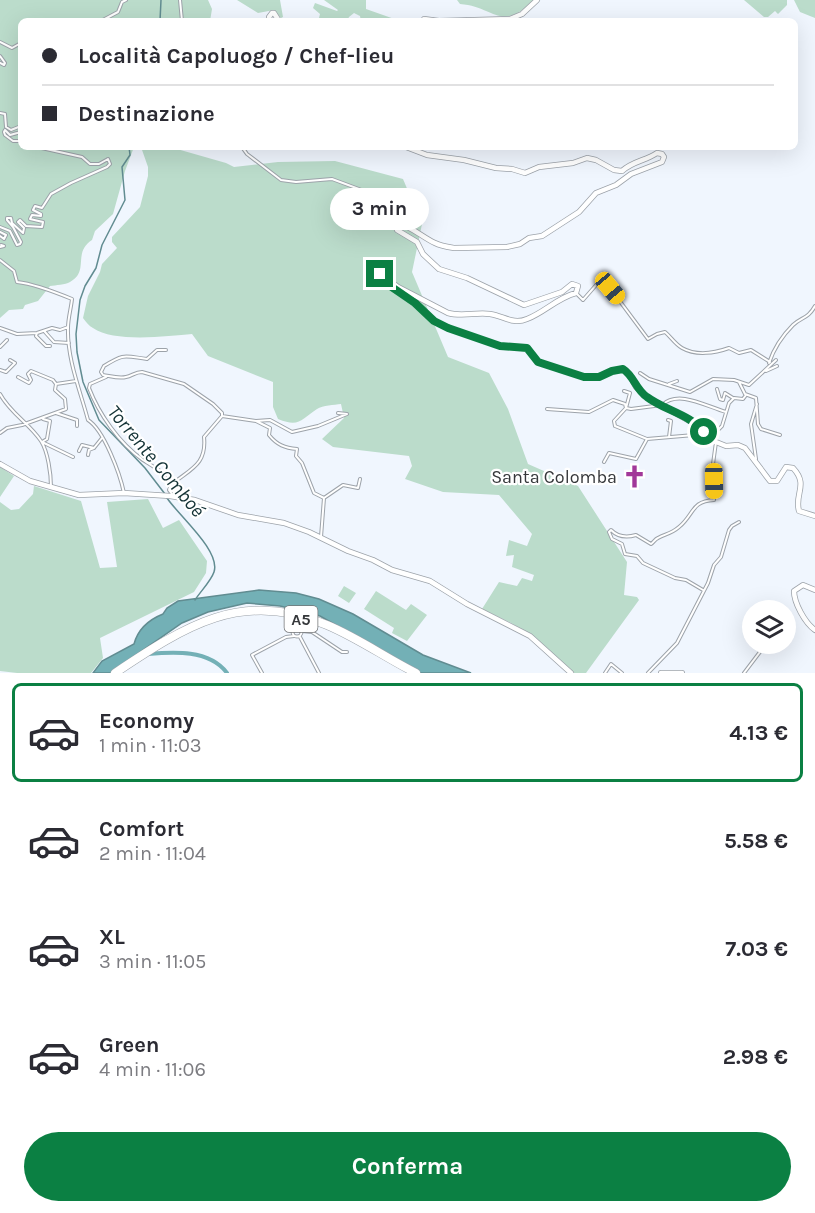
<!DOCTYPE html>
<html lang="it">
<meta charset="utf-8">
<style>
:root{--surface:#fff;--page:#f7f7f7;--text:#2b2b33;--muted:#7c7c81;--line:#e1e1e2;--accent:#0b8043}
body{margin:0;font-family:Karla,sans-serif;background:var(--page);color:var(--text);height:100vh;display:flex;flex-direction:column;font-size:22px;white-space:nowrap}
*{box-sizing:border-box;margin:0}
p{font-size:20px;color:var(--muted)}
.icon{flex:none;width:33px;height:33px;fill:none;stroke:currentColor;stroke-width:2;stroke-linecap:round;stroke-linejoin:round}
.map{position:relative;height:673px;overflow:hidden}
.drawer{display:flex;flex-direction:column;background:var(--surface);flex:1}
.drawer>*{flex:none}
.hud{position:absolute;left:18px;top:18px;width:780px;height:132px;border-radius:9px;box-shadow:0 6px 24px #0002;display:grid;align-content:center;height:132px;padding:0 24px;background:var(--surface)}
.buttons{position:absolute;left:742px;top:600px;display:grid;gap:12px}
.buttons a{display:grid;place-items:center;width:54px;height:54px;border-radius:50%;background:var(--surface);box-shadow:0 6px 24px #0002;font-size:30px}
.end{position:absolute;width:27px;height:27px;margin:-14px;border:8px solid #0b8043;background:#fff;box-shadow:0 0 0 3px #fff}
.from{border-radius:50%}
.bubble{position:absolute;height:42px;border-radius:21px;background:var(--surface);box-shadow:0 6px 24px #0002;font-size:20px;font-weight:700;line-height:42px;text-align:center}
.car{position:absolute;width:18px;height:36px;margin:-18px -9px;border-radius:8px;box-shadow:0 0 4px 2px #0007;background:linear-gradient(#f5c518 24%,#345 0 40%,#f5c518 0 76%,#345 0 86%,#f5c518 0)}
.hud b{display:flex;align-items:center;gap:21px;height:57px;font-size:22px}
.hud b+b{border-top:2px solid var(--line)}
.hud i{width:15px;height:15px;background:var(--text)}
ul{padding:10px 0 0;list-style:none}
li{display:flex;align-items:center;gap:18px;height:99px;margin:0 12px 9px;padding:0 12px;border:3px solid transparent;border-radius:9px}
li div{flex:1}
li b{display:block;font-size:22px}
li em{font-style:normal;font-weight:700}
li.current{border-color:var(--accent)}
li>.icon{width:54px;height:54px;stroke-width:1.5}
.button{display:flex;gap:12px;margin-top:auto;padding:12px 24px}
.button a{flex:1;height:69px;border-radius:36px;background:var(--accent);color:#fff;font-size:24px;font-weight:700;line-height:69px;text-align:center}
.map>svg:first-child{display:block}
</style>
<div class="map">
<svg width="815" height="673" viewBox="0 0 815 673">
<rect width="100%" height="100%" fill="#f0f6fe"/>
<path fill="#bbdccb" d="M0,0H208L212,9L210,21H21V147H134L125,171L113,214L95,231L92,240C72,253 90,271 70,282C65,285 56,285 50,286L38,301L25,305L23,309L9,310L0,318Z
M237,0H280L283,17L281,18L274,10L258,13Z
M324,0H366V9L400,21H361L360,16L354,13L349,17L347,21L320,20L319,18L320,14L313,8L315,3L337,11L338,10Z
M457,0H535C498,33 497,7 460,4Z
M744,0H787V5L778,14L775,11L768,17H764Z
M794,0H815V18L800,12Z
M141,147H170L226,163L234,167L278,162L335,161L403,179L422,224L412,272L448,357L489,373L508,409L528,464L578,486L627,562L624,595L637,597L639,600L586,673H573L535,637L511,623L482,609L499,582L517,586L522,578L532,581L534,575L512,567L514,555L506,556L509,540L527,546L532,534L499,495L443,492L405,479L412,466L409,456L333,447L322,439L344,418L341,404C334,405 323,405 317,409C301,419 300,428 278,419L273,407V382L208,356L192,334C168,336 114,343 93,328C89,326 86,322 83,318L88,296L100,272L102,264L117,248L112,242V237L140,207L148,176V167Z
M0,467L14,476L0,497Z
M34,486L81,501L100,568L117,567L107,502L148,499L163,528L179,520L207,561L206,573L194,592L100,638L103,658L91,673H17L0,671V502L11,510L19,509L33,494Z
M344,586L356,593L349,603L338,596Z
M376,591L406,610L411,604L427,615L407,641L392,633L394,628L364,609Z"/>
<path fill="#73b0b6" stroke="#618c91" stroke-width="1.5" d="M259,590L296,593L319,599L353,614L423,655L471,673H420L320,616L280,606L247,603L208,612L182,623L123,664L115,673H93L102,661L134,644C138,629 148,620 163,614L167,608L178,601Z"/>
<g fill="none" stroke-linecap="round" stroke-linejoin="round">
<path stroke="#618c91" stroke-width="1.5" d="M160,21L161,0
M129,147L130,155L122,167L125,200L102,245L96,268L85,286L80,300L76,334L77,352L83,382L99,420L145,468L165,494
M167,498C179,516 221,551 214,572C211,581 200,592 195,600"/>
<path stroke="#73b0b6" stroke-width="4" d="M147,654C173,652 209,649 227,673"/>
<defs>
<path id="street" d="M180,0L182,21
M57,21H62
M101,21L118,12L122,2L126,0
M0,42L12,48L21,43
M0,56L5,63L4,65L0,63
M0,113L5,114L6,127L11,130L21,126
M21,132L10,135L5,130L4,132L5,135L13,141H21
M242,147L247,154L281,180L296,182L332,179L367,192L407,224
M0,227L10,231L17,245L20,244L21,242L13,227L7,220V218H11L12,223L23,233L24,228L18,222L20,220L26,226L42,227L43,222L30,219L32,215L41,216V214L33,210L35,206L42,208L51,194L71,183L107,167L110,164L108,159L99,164H90L82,157L37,147
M0,232L6,235L4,239L0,236
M0,247L4,246L1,245
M0,260L14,271L17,282C35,284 55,292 72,299C71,309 68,318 68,328C67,359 80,390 88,420C104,430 120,474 124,493
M576,293L583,300L597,284L610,288L648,339L657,334L665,332C671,337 675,344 682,348C696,356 715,353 729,348L739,353L751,350L770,362
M0,328L17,334L37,333L52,328L60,330L68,327
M45,332L54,342L69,343
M37,333L36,336L46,346H50
M0,347L7,340
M166,350H157L147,359C124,356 125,353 104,366L101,372L103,375C110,376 119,379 126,377C132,376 135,372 142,372L184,384L213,404L222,413V416
M769,363C774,348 782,336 793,325C801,317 808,319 815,306
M0,370L6,372L15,363L10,360
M766,371L777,366
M640,373L649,379L690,392L713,379L734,380L749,385L776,360
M18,377L29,383L31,380L28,374L31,371L53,380L56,384
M106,377L90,384L89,388C99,414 119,443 143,460C154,467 164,473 175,481
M739,382L745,394L756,398L758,424L761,429L780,435
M669,384L677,381
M717,389L720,399L723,400L725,393L733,398
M624,391L630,393L626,408L631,409L662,405C679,389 707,407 726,412
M0,394C10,413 29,423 41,441C48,452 51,474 51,487
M547,409L589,412L613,400L625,404L626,408L614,421L615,426L647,439L706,434
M56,413L77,420V426
M43,419L50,421L47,439L42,442L73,457
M668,420L671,421L669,437
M256,421L270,420L292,432L318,426L347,414L338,413
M0,433L7,428L22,425L66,409L65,399L55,390L56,384L76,381
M712,436L722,426L729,403L734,398L743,399L746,395
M79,451L82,445L94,448
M88,455L89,450L94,448L102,438
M756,459L751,424L757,404
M604,462L609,453L636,459L647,439
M172,494L169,490L171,485C190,469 207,465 204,437L222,416L256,421L270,428L269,435C277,445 285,448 297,449L296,456L302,463L314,493L324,498
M321,537L324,498L343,485L358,488L360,479
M703,590L686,580L675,578L643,563L637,556L625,554L622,544L612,539L609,532L611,530C618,537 626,538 636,535L651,544C654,542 655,539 658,538C665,534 671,534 679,527C694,515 691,501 714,500L713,464L716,442
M786,623L788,620
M292.5 632a4.5 4.5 0 1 1 9 0a4.5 4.5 0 1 1-9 0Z
M302,631L312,632L342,652H347
M300,637L319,673
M262,673L252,655L286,637L294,636
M605,673L611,664L622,673
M648,673L677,643L708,583L714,565L721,557L729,530L732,526L739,522
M744,673L766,644"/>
<path id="secondary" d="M270,21L269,17L272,13H274L279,21
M423,21L424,19L439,21L510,19L522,14L537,0
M406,147L427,155L464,160L496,168L512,169L525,173L539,167L573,163L587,158L596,160L614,170L622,171C633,161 645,161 657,153L662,154L664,157L662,162L631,174L616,185L596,193L579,212L542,236L529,238L520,244L507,247L454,248C448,247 441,246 435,243C422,237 411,226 397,223V230L417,242L423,254L439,269L467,278L524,305L562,292L572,284L578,286L576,293C557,298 545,312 527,319C513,325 504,316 490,314C476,312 462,317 448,313L398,287L379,273L378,276L415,302L434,321L448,328L500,346L527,348L538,362L584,377H599L612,371L623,369L629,374L636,387L645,396L700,427L716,442L726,446L738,445L745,448L770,481H777L786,467L793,468C809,485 794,494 799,511L815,516
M0,464L30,481L79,495L124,493L170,496L195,500L238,515L284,523L309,532L348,551L373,560L392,570L430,581L467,604L530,636L571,673
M815,590L803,585L794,591C794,603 805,623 815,630
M661,673H682"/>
<path id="highway" d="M115,673C184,627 242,588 327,625C358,638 386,658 416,673"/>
</defs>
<use href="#street" stroke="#9da3aa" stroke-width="4"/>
<use href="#secondary" stroke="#9da3aa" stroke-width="6"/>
<use href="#highway" stroke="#9da3aa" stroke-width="9"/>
<use href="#street" stroke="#fff" stroke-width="2"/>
<use href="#secondary" stroke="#fff" stroke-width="4.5"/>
<use href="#highway" stroke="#fff" stroke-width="8"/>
</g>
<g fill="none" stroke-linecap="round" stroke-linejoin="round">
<path stroke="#0b8043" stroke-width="8" d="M380,274L378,273L380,279L415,303L434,321L448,328L500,346L527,348L538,362L584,377H599L612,371L623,369C634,376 636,390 647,397C664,410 691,415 704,432"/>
</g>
<defs>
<symbol id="church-bare" viewBox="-9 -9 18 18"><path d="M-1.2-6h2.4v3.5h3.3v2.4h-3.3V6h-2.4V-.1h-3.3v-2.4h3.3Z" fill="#a23899" stroke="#fff" stroke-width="2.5" paint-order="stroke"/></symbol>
</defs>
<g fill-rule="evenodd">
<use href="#church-bare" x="618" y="460" width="33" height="33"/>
</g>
<g text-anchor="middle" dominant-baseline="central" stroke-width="4.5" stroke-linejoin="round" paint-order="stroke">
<rect fill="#fff" stroke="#727476" stroke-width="1.5" x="284.5" y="606" width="33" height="26" rx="4.5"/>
<g font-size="16" font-weight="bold" fill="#36383b">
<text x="301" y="619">A5</text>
</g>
<g font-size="18" fill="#36383b" stroke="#fff" text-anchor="end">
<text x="617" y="477">Santa Colomba</text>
</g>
<g font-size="20" font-style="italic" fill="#133235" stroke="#fff">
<text transform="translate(156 461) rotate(50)">Torrente Comboé</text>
</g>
</g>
</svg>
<div class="buttons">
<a><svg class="icon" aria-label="layers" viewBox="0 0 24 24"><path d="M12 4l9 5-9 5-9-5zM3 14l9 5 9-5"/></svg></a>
</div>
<i class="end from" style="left:704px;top:432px"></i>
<i class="end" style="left:380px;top:274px"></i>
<div class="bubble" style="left:330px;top:188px;width:99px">3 min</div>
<i class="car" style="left:610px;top:288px;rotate:140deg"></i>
<i class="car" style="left:714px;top:481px;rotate:179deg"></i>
<div class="hud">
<b><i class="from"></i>Località Capoluogo / Chef-lieu</b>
<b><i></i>Destinazione</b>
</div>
</div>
<section class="drawer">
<ul>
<li class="current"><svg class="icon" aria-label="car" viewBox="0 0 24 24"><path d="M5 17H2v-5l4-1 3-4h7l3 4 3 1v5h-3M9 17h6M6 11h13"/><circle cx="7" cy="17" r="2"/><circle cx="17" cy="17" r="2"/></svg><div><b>Economy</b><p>1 min · 11:03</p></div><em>4.13 €</em></li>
<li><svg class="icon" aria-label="car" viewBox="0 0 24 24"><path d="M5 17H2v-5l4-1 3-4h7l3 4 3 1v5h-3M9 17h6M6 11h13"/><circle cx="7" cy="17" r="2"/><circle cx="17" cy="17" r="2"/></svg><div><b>Comfort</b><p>2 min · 11:04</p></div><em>5.58 €</em></li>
<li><svg class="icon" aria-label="car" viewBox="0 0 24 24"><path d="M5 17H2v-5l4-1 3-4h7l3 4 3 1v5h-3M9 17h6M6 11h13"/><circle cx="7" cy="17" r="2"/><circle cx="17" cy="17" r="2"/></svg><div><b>XL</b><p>3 min · 11:05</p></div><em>7.03 €</em></li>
<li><svg class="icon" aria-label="car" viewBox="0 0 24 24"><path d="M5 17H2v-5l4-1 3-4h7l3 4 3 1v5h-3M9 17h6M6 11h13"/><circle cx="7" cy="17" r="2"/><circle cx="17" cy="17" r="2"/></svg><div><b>Green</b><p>4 min · 11:06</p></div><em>2.98 €</em></li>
</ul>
<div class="button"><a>Conferma</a></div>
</section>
